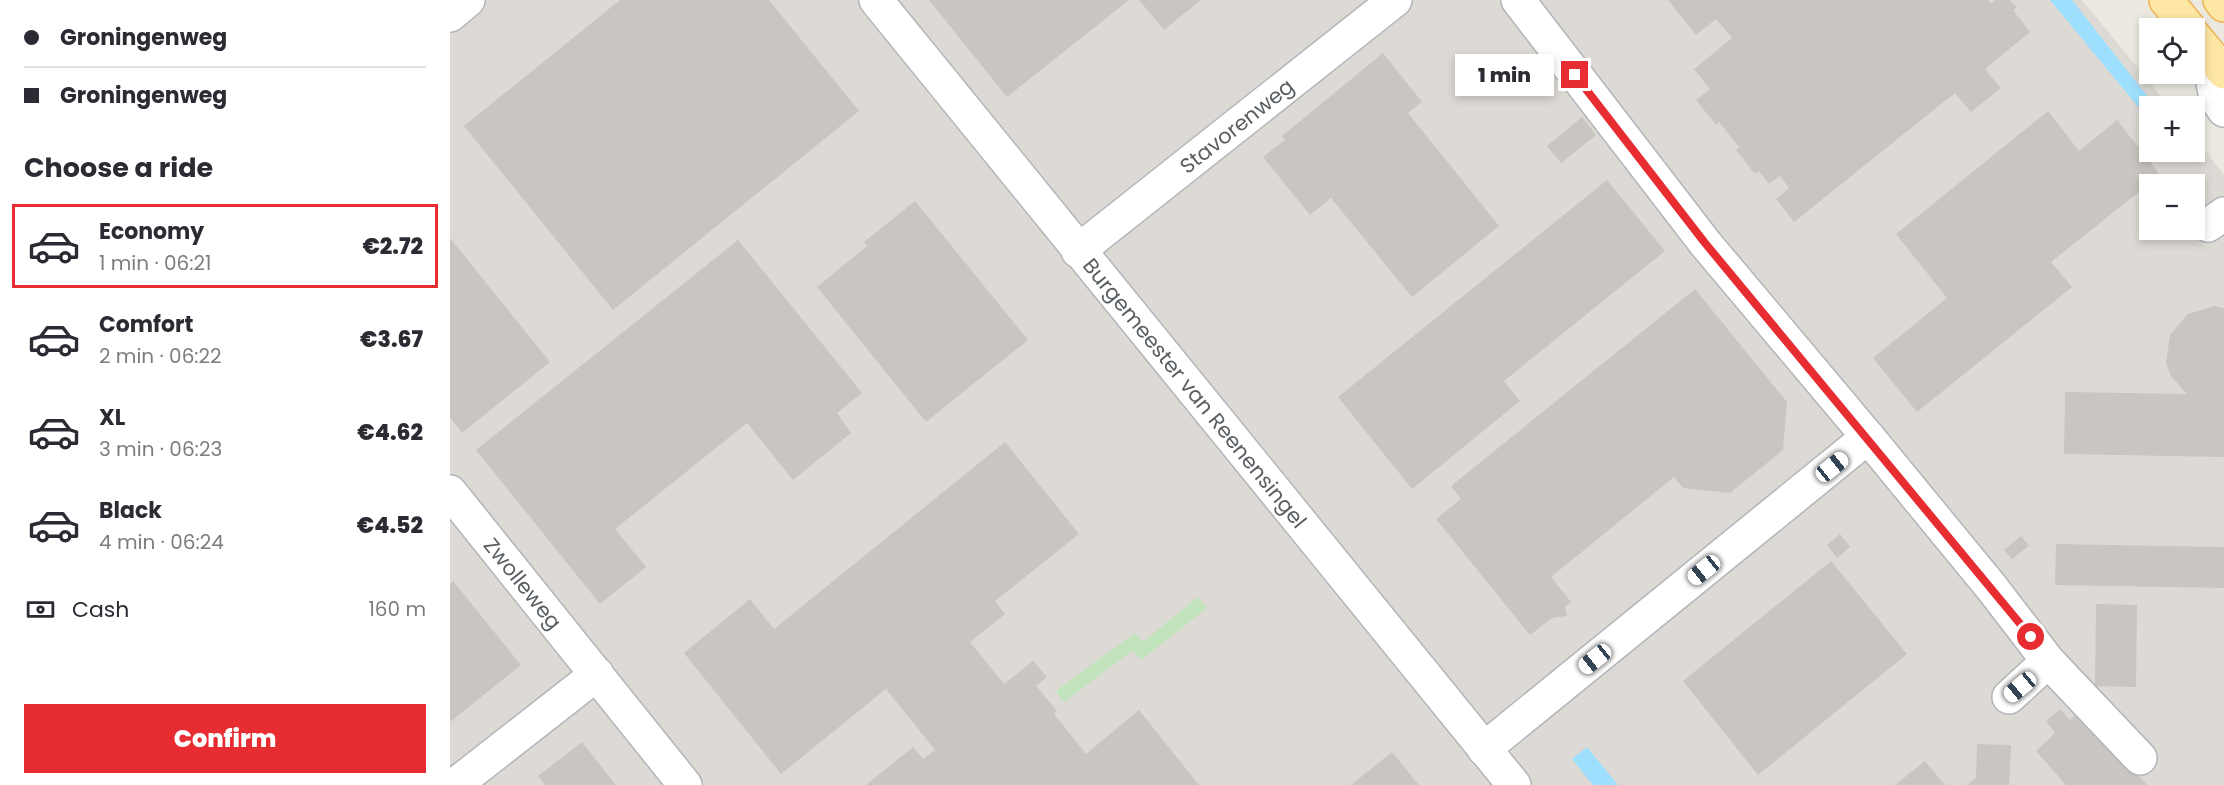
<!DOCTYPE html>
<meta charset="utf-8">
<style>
:root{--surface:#fff;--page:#f2f2f3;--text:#2b2b33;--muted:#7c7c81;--line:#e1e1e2;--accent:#e72c32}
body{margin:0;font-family:Poppins,sans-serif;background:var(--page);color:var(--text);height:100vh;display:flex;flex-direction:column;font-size:22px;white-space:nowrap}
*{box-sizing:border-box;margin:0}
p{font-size:20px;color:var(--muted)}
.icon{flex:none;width:33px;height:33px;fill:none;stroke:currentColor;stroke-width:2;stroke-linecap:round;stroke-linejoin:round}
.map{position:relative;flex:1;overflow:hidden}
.side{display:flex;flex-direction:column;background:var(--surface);width:450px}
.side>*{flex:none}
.top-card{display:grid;align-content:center;height:132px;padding:0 24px;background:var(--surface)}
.tools{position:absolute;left:1689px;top:18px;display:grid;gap:12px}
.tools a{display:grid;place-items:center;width:66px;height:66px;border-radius:0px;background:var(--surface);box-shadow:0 3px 9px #0003;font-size:30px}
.end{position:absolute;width:27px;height:27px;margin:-14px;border:8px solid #e72c32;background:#fff;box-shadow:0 0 0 3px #fff}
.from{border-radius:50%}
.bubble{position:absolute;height:42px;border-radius:0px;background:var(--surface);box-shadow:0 3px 9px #0003;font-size:20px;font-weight:800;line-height:42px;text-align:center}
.car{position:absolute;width:18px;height:36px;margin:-18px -9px;border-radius:8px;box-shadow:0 0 4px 2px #0007;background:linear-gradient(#fff 24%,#345 0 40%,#fff 0 76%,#345 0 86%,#fff 0)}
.top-card b{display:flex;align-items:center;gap:21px;height:57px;font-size:22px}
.top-card b+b{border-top:2px solid var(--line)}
.top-card i{width:15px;height:15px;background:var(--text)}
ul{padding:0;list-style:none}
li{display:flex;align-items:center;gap:18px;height:84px;margin:0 12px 9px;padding:0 12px;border:3px solid transparent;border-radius:0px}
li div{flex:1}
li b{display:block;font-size:22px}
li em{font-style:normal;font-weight:800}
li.active{border-color:var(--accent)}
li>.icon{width:54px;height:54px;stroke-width:1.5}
h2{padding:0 24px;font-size:27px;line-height:72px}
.pay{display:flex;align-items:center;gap:15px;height:66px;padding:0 24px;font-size:22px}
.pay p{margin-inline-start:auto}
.primary-button{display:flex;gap:12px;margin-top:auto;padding:12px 24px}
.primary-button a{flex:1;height:69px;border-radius:0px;background:var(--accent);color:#fff;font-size:24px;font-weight:800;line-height:69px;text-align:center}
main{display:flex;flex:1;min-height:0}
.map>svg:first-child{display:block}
</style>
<main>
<section class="side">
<div class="top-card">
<b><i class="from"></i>Groningenweg</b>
<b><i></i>Groningenweg</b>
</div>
<h2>Choose a ride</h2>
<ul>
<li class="active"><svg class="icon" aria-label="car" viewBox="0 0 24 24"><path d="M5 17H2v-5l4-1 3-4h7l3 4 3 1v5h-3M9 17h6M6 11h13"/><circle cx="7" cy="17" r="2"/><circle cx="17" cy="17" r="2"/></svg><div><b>Economy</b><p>1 min · 06:21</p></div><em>€2.72</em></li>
<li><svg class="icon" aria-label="car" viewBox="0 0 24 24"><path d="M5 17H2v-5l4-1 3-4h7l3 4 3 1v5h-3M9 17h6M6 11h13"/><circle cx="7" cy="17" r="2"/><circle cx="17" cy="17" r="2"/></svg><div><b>Comfort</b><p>2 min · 06:22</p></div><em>€3.67</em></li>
<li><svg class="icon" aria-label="car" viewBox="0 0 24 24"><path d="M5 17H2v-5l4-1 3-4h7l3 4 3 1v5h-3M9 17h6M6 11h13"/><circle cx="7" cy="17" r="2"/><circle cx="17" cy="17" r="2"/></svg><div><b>XL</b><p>3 min · 06:23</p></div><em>€4.62</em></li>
<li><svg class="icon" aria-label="car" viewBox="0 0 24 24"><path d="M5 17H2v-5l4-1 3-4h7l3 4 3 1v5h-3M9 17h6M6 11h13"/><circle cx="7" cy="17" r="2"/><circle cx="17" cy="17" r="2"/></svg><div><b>Black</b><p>4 min · 06:24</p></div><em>€4.52</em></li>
</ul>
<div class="pay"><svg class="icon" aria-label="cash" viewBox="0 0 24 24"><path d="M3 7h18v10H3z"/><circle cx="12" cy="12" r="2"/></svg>Cash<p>160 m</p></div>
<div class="primary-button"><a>Confirm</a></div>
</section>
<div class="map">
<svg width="1774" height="785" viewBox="0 0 1774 785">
<rect width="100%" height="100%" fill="#ece9e1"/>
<path fill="#dddad5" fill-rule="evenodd" d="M0,0H1632L1719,106H1700V152H1744L1745,138L1774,175V785H0ZM1700,184H1744V230H1700Z"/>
<path fill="#c1e4bd" d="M748,597L757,608L691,660L683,650L614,702L606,691L685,633L693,642Z"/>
<path fill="#9fdffe" d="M1600,0H1622L1705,106H1700L1699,120Z
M1137,747L1168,785H1143L1122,759Z"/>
<path fill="#c9c5c0" d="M170,0H319L409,111L163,310L14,126Z
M479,0H679L557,97Z
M689,0H751L714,30Z
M1218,0H1538L1541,4L1545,0H1560L1567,7L1563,10L1580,32L1535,69L1551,88L1521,112L1505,93L1344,222L1326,199L1339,188L1330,176L1319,184L1309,171L1305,174L1286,150L1289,147L1269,122L1266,125L1246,100L1260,89L1244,69L1282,38L1266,19L1246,35Z
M933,53L972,102L958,113L1049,226L962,297L881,198L860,215L813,157L835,140L832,136Z
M1598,111L1629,151L1667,120L1710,175L1601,262L1622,287L1467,412L1423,358L1497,298L1446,234Z
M1132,117L1146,135L1111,163L1097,146Z
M1157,180L1215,251L1054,381L1070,401L962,489L888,397Z
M465,201L578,340L476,422L367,287L417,246L414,242Z
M0,238L100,362L12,433L0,417Z
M288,240L412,393L387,413L401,433L343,480L297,423L165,529L196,567L150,604L26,450Z
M1245,289L1337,402L1333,450L1280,493L1233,488L1224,477L1101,577L1121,602L1115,607L1117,616L1102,618L1080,635L986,519L1011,499L1001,486Z
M1765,306L1774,308V457L1614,454L1615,392L1737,394L1721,376L1716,363L1720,335L1738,314Z
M555,442L629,534L545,601L555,614L520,642L554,684L583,661L597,677L586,686L607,711L604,714L636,754L689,710L749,785H416L463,747L473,759L485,750L436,689L331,774L234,653L300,599L324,629Z
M1390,534L1400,547L1387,558L1377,545Z
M1571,536L1579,546L1562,559L1554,550Z
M1606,544L1774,547V588L1605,585Z
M1381,561L1457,654L1308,775L1233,681Z
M3,581L71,665L0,722V584Z
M1646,604L1687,605L1686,687L1645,686Z
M1610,709L1620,720L1631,710L1697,785H1616L1586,751L1605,733L1596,721Z
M132,742L166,785H95L88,776Z
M1527,744L1561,745L1559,785H1517L1526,778Z
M942,752L969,785H901Z
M1475,761L1495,785H1445Z"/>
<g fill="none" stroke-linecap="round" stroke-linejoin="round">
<defs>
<g id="minor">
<path id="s1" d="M426,0L1064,785"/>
<path d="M0,15L18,0"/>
<path d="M1757,52L1766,98L1774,110"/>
<path d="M1758,225L1774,214"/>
<path id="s2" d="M628,251L945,0"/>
<path d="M1418,437L1542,588L1598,661L1559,697"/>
<path id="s3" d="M0,492L235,785"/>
<path d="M1598,661L1690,758"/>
<path d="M1034,749L1418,437L1255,243L1068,0"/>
<path d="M5,785L147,674"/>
</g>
<path id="major" d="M1716,0L1739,28
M1770,0L1774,5
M1744,36L1774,72"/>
</defs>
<use href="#minor" stroke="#b2b5b9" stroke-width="36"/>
<use href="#major" stroke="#f0b456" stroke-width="36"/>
<use href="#minor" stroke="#fff" stroke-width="33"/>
<use href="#major" stroke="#fee6a4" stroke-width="33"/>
</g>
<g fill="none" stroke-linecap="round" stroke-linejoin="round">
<path stroke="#e72c32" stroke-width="8" d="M1125,75L1255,243L1581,637"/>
</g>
<g text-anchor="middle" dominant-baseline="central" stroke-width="4.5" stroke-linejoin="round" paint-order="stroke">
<g font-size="21" fill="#595e62" stroke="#fff">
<text stroke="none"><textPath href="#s2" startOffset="202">Stavorenweg</textPath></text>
<text stroke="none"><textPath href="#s1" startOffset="506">Burgemeester van Reenensingel</textPath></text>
<text stroke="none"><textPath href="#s3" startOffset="117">Zwolleweg</textPath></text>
</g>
</g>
</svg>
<div class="tools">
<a><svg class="icon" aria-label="locate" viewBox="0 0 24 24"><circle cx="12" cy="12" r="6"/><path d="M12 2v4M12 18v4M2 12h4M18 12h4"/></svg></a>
<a>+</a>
<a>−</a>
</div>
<i class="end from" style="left:1581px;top:637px"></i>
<i class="end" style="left:1125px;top:75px"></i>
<div class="bubble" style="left:1005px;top:54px;width:99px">1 min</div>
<i class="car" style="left:1382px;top:467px;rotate:51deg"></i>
<i class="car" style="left:1254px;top:570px;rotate:231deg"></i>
<i class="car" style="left:1145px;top:659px;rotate:231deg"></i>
<i class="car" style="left:1570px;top:687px;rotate:230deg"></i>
</div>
</main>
